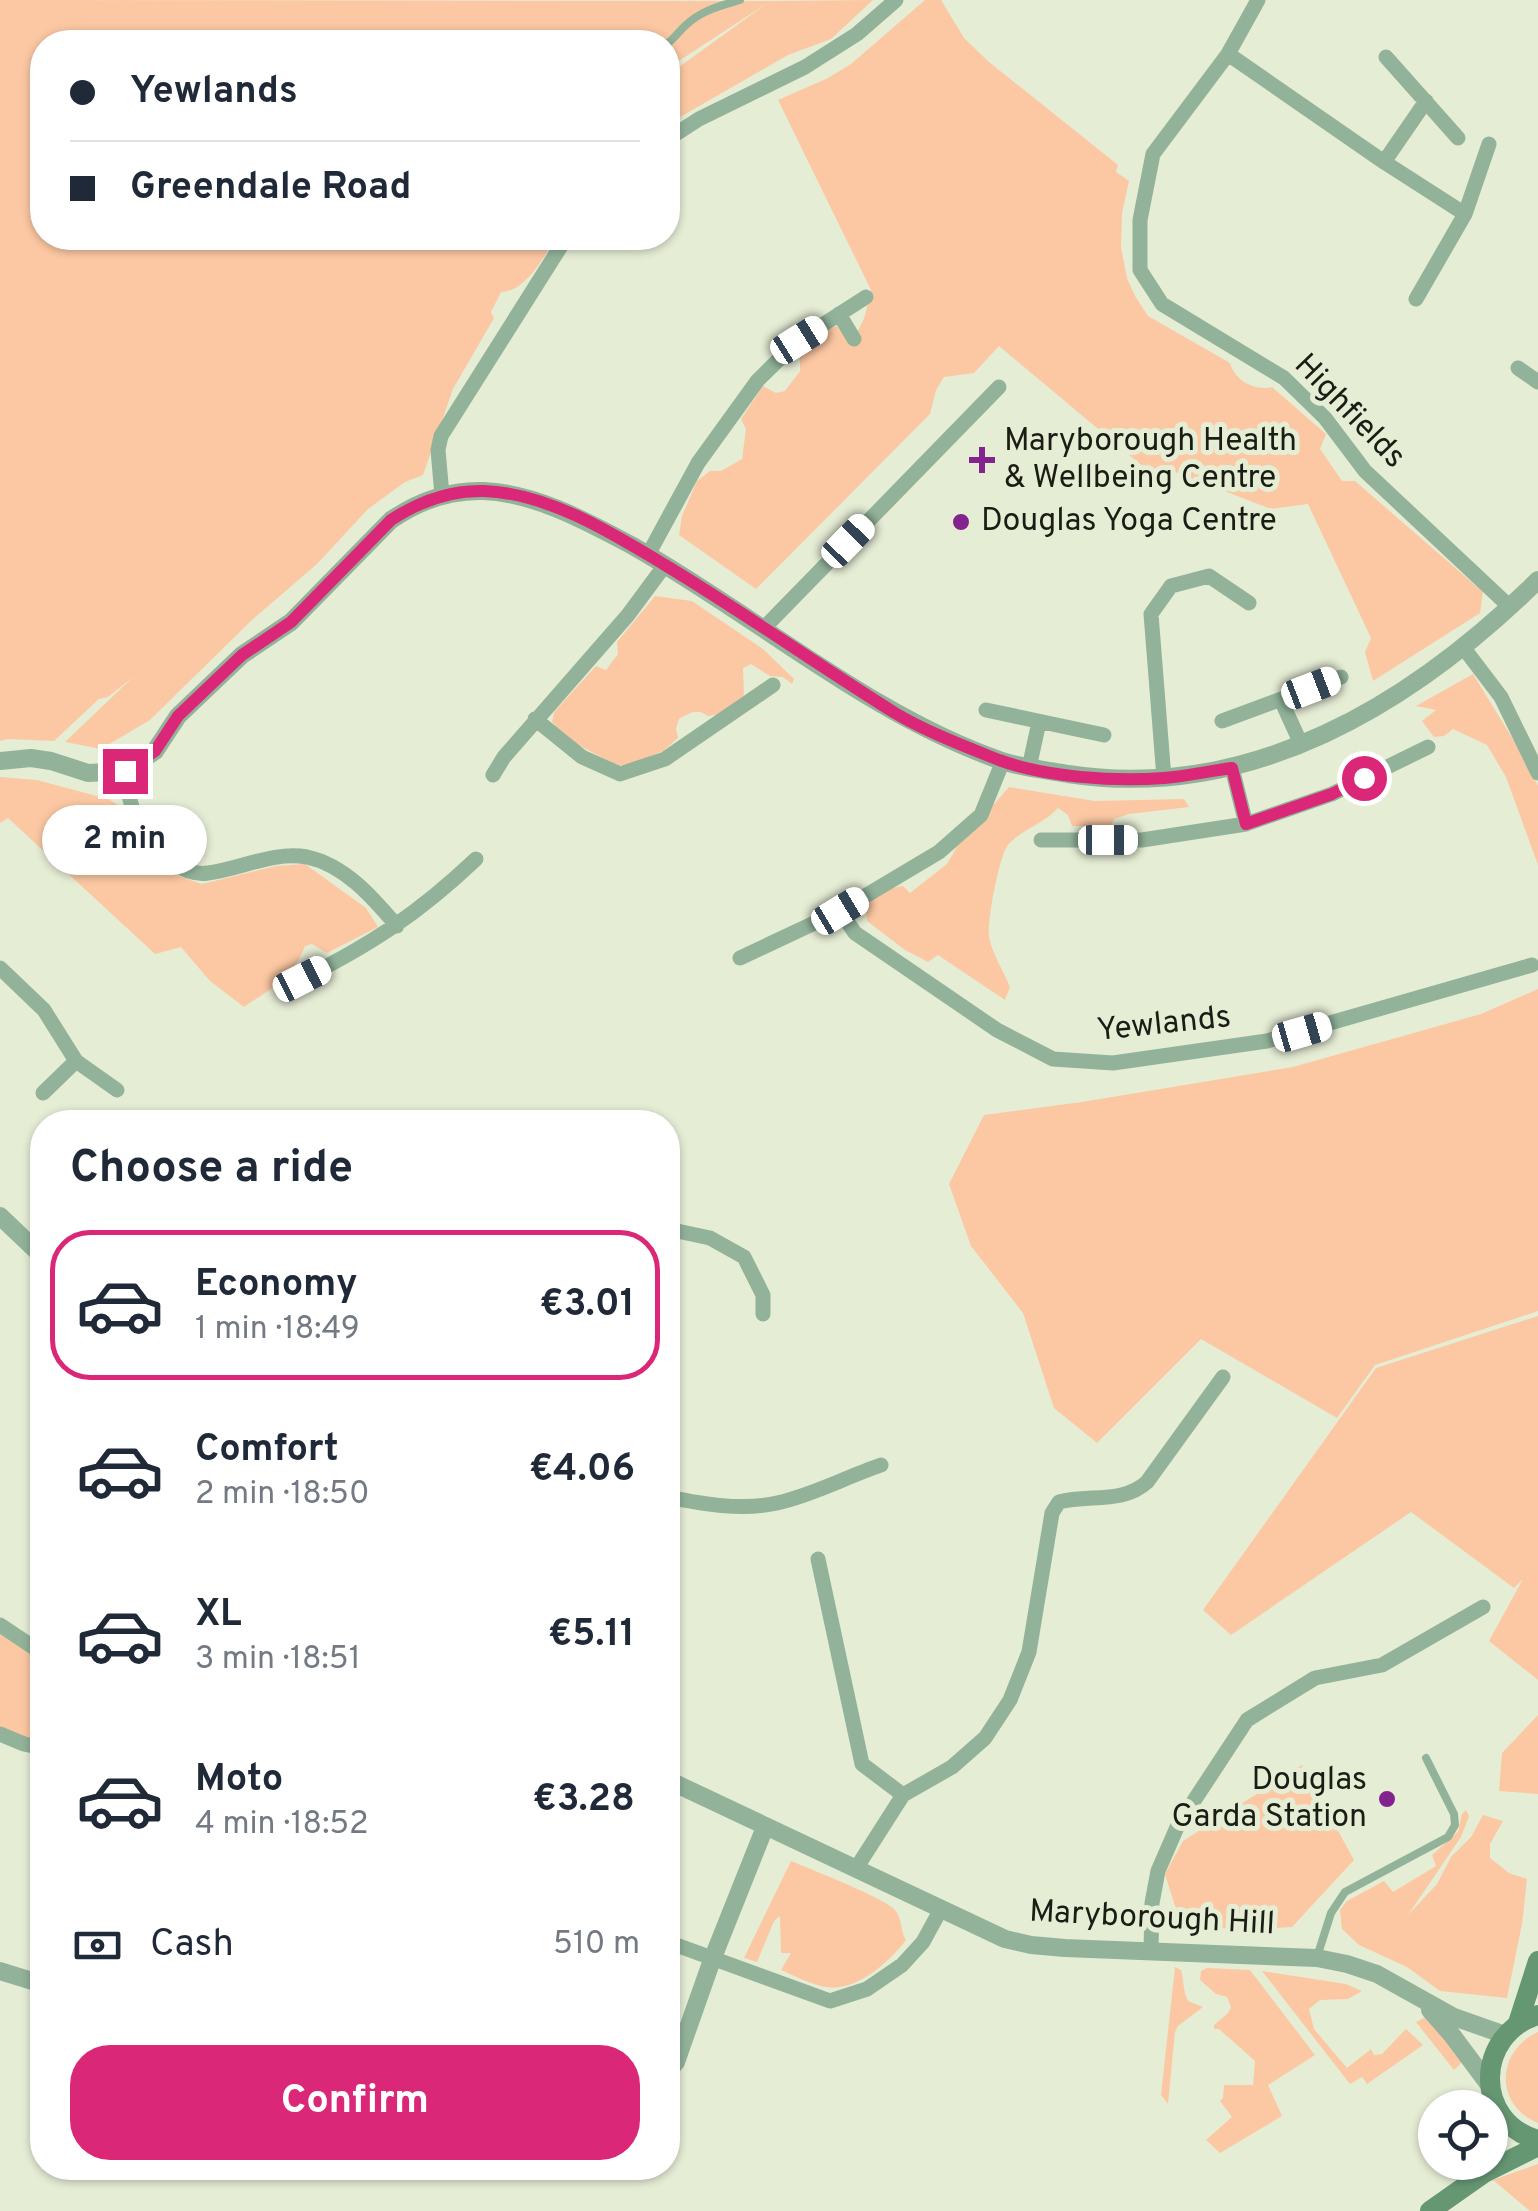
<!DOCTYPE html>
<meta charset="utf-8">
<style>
:root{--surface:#fff;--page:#f2f2f3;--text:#1f2937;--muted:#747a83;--line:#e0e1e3;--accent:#db2777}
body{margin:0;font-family:Overpass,sans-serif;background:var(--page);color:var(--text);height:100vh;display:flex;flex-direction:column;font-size:38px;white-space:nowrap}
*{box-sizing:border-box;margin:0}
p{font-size:32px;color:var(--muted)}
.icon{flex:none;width:55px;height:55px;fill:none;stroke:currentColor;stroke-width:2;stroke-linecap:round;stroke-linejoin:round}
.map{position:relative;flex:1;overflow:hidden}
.sheet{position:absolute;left:30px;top:1110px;width:650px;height:1070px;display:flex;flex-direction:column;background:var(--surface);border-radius:40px;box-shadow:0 2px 8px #0004}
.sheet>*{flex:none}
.top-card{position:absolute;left:30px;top:30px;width:650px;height:220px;border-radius:40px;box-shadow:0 2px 8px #0004;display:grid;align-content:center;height:220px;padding:0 40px;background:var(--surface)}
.buttons{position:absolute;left:1418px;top:2090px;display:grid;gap:20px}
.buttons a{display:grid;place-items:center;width:90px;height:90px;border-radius:50%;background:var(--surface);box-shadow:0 2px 8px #0004;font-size:50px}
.end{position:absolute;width:45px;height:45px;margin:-22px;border:12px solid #db2777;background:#fff;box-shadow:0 0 0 5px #fff}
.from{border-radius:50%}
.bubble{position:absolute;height:70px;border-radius:35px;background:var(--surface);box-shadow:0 2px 8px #0004;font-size:32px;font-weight:700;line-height:70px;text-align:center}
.car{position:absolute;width:30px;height:60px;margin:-30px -15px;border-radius:12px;box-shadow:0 0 8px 2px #0007;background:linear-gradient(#fff 24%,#345 0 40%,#fff 0 76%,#345 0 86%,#fff 0)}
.top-card b{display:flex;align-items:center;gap:35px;height:95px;font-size:38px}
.top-card b+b{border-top:2px solid var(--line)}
.top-card i{width:25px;height:25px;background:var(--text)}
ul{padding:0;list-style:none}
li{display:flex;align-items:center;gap:30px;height:150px;margin:0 20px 15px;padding:0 20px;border:5px solid transparent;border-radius:40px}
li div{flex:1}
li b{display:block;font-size:38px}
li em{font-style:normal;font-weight:700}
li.selected{border-color:var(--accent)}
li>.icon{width:90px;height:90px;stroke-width:1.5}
h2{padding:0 40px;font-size:45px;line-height:120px}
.pay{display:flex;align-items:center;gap:25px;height:110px;padding:0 40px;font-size:38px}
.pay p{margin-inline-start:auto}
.action{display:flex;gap:20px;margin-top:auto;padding:20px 40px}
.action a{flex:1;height:115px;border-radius:40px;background:var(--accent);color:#fff;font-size:40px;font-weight:700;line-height:115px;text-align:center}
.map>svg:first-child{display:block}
</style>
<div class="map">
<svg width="1538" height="2211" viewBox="0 0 1538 2211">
<rect width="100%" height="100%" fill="#e6edd5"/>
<path fill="#fcc8a3" d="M0,0L772,1L873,0L831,39L788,55L668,124V75L766,4L668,68V42H42V238H556C543,257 527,291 501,292L491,312L494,318L453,389L423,475L405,482L368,509L317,564L253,619L150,720L101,749L65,742L133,677L108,697L99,699L54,741L8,739L0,741Z
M925,0H941L964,38L989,62L1118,165L1116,172L1129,181L1122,213L1121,247L1127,278L1135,296L1148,316L1230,363C1235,381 1255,391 1272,387L1326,434L1320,449L1342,481H1355L1483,592L1480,613L1373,681L1365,652L1371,638L1308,504L1271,509L1162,467L1152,474L999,346L974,373L944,377L936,390L930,414L756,589L679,535L682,516L697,481L710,471H721L742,459L746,429L741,419L763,386L776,393L785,391L800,371V357L807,347L825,330L837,326L847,340C865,330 866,309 871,290L778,100L828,78L851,64Z
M655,596L692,601L763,649L794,679L792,684L783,677L770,676L751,664L743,668L744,695L721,714L708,716C697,708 690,713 679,719L676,729L678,738L663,751L636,762L618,766L569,740L552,722L554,712L596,666L606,670L618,654L617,642Z
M1473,674L1522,754L1538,786V865L1506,777L1487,745L1453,729L1444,736L1434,737L1422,721L1436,710L1416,706Z
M0,777L37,780L108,799L120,806L144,850L173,874L202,884L276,866L305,864L366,908L378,927L327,953L312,944L305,946C292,979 272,988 244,1007L210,981L181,947L155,954L8,818L0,823Z
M1009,787L1095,801L1184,799L1189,807L1129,814L1114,819L1111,826H1072L1068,815L1058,808C1044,824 1022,829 1008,845C999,856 987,921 989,937C992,953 1004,972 1010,987L1005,1000L938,955L928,962L905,950L867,921L865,906L886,889L903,886L910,893L947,864L958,845Z
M1538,989V1311L1375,1365L1337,1418L1201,1339L1097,1443L1054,1408L1023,1313L971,1246L949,1184L984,1115L1082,1102L1293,1067L1481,1014Z
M1538,1316V1680L1489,1641L1523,1579L1514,1588L1411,1512L1231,1635L1203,1610L1376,1368Z
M0,1632L42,1658V1748L0,1732Z
M1538,1715V1794L1499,1791L1502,1753Z
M1302,1765L1354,1860L1292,1927L1237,1930L1190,1924L1175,1906L1165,1874L1183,1841Z
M1466,1810L1469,1816L1461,1837L1408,1915L1437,1884L1451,1857L1471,1837L1483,1815L1503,1821L1490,1844V1858L1509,1873L1527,1879L1522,1924L1507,1998L1440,1991L1407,1967L1359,1945L1342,1929L1340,1910L1347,1901L1384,1881L1393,1892L1436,1866L1432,1855L1458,1832L1462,1814Z
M791,1861C810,1869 885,1898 895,1910C903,1920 900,1931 906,1940C889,1962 857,1992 826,1987C812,1985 795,1976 781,1970L791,1953H781L780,1916L774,1921L757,1962L744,1958Z
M1175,1967L1181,1970C1184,1981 1183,1991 1188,2001L1203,2007L1178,2026L1175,2032L1168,2104L1161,2095Z
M1207,1968L1250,1970L1315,2055L1268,2085L1282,2116L1220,2153L1206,2140L1232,2117L1220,2101L1223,2098L1224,2085H1253L1255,2061L1219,2029H1214V2025L1228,2013L1231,2007L1227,1997L1216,1994L1200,1980L1201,1971Z
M1262,1971L1346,1984L1362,1991L1348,1999L1320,2000L1309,2009L1314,2029L1347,2068L1371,2049L1374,2055L1382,2054L1406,2029L1423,2045L1367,2084L1362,2077L1350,2084Z
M1426,2017L1438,2028L1462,2062L1454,2070L1416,2022Z
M1538,2032V2123C1494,2105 1496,2051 1538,2032Z
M1538,2164V2211H1530L1493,2180Z"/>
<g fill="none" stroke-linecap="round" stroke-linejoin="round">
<path stroke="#92b39a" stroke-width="8" d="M668,43C675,38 679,31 686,25C702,10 720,6 740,0
M1317,1957L1331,1913L1345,1892L1448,1837L1455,1825L1454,1814L1426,1758"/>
<path stroke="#92b39a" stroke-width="15" d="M1258,0L1228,54L1153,154L1140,220V270L1162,304L1284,378L1325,418L1365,471L1510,607
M1228,54L1384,162L1465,214
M1386,57L1458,138
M668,139L699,119L805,67L857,34L896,0
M1384,162L1426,101
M1416,299L1465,214L1489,144
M839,314L854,339
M1518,368L1538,382
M442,495L438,450L441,436L566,238
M648,555L698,463L758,380L799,340L866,297
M764,628L999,387
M1463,647L1501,697L1538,773
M1281,700L1301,744
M986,710L1104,735
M535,719L582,757L620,774L665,759L773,685
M1222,721L1341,677
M1029,768L1039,722
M1232,768L1246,824
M125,771C129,808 140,842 172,863C183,870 195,875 208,873C241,869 273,851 307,857C345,865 373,898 397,926
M493,775L504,757L628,615L665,565
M1164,778L1151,614L1171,586L1209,576L1249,603
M1041,840H1142L1246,824L1332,794L1428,747
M840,911L855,933L997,1030L1053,1059L1113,1063L1267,1041L1532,965
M740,958L840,911L939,852L981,815L1003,761
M0,968L44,1010L76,1061L117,1090
M302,979C372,944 419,913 476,859
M43,1093L76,1061
M668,1229L710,1238L744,1257L763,1295V1314
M668,1497C703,1504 741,1511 777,1503C813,1495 846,1477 881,1465
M818,1559L862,1764L903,1795
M0,1625L42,1653
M0,1734L24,1744L42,1748
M857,1867L903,1795L952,1767L985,1738L1010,1700L1029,1652L1052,1513L1059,1502C1089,1494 1123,1504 1147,1482L1223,1377
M668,1942L830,2001L867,1989L902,1965L923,1942L941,1909
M1151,1951L1152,1903L1158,1871L1178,1825L1247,1720L1315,1678L1382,1665L1483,1607"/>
<path stroke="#92b39a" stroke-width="18" d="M0,761L31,758L51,761L88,773L125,771L155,751L178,716L242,655L291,622L391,520C419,501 449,490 483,491C535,493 586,521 631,545C754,614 869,715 1002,761C1023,768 1046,770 1068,774C1251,802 1412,704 1538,580
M0,1216L42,1256
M668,1780L1005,1939L1031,1945L1065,1948L1317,1958L1347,1964L1377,1974L1454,2017L1505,2035
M0,1971L42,1984
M1430,2010L1452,2035L1490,2086
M668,2072L676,2062L712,1960L765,1827"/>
<path stroke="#669773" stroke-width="20" d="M1538,2015C1475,2034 1473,2122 1538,2140
M1518,2023L1538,1961
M1490,2158L1499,2112
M1430,2211L1484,2173L1538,2146"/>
</g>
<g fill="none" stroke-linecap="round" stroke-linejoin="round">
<path stroke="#db2777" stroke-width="12" d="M125,771L155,751L178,716L242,655L291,622L391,520C420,501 450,490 484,491C548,493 612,533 665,565C743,612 818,665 895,713C927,732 964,746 999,760C1045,777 1115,782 1164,778C1187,776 1209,771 1232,768L1246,824L1332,794L1364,778"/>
</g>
<g fill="#82238e" stroke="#e6edd5" stroke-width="4">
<path d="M977 445h10v10h10v10h-10v10h-10v-10h-10v-10h10z"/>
<circle cx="961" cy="522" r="10"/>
<circle cx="1387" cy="1799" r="10"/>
</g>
<g text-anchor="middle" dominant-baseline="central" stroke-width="10" stroke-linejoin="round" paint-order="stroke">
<g font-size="32" fill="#1a1d14" stroke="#e6edd5">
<text transform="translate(1349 412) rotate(46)">Highfields</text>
<text transform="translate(1164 1025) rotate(-6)">Yewlands</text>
<text transform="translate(1152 1919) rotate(3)">Maryborough Hill</text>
</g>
<g font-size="32" fill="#1a1d14" stroke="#e6edd5" text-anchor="start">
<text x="1004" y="442">Maryborough Health<tspan x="1004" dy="37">&amp; Wellbeing Centre</tspan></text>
<text x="981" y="522">Douglas Yoga Centre</text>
<text x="1367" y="1781" text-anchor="end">Douglas<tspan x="1367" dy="37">Garda Station</tspan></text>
</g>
</g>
</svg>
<div class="buttons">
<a><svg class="icon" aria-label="locate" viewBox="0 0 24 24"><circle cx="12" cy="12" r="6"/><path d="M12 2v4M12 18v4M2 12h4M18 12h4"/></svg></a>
</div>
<i class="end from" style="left:1364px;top:778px"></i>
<i class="end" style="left:125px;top:771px"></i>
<div class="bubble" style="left:42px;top:805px;width:165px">2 min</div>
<i class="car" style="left:799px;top:340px;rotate:58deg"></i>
<i class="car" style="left:848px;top:541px;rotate:44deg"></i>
<i class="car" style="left:1311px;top:688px;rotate:69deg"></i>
<i class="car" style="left:1108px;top:840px;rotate:90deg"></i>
<i class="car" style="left:840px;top:911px;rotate:59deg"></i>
<i class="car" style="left:302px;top:979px;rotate:63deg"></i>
<i class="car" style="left:1302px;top:1032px;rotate:74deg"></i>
<div class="top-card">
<b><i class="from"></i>Yewlands</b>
<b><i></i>Greendale Road</b>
</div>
<section class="sheet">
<h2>Choose a ride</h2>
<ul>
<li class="selected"><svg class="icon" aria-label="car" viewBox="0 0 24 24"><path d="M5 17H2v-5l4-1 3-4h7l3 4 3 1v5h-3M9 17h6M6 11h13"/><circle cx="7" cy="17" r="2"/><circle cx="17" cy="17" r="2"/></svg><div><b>Economy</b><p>1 min · 18:49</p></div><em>€3.01</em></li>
<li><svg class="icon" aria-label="car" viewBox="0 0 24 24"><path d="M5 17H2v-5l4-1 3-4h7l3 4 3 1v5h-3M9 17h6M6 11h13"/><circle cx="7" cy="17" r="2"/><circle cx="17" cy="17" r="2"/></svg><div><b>Comfort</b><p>2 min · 18:50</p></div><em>€4.06</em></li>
<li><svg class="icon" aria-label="car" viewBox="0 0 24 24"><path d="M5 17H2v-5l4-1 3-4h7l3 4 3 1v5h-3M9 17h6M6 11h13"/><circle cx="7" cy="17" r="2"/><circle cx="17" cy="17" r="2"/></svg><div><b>XL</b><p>3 min · 18:51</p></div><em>€5.11</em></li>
<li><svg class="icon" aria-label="car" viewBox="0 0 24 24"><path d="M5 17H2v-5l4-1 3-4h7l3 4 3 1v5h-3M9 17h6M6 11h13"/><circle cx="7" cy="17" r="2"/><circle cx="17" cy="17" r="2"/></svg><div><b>Moto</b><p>4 min · 18:52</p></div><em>€3.28</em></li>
</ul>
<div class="pay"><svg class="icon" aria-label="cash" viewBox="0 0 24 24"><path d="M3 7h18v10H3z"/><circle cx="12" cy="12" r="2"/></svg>Cash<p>510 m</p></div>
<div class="action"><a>Confirm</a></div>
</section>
</div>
